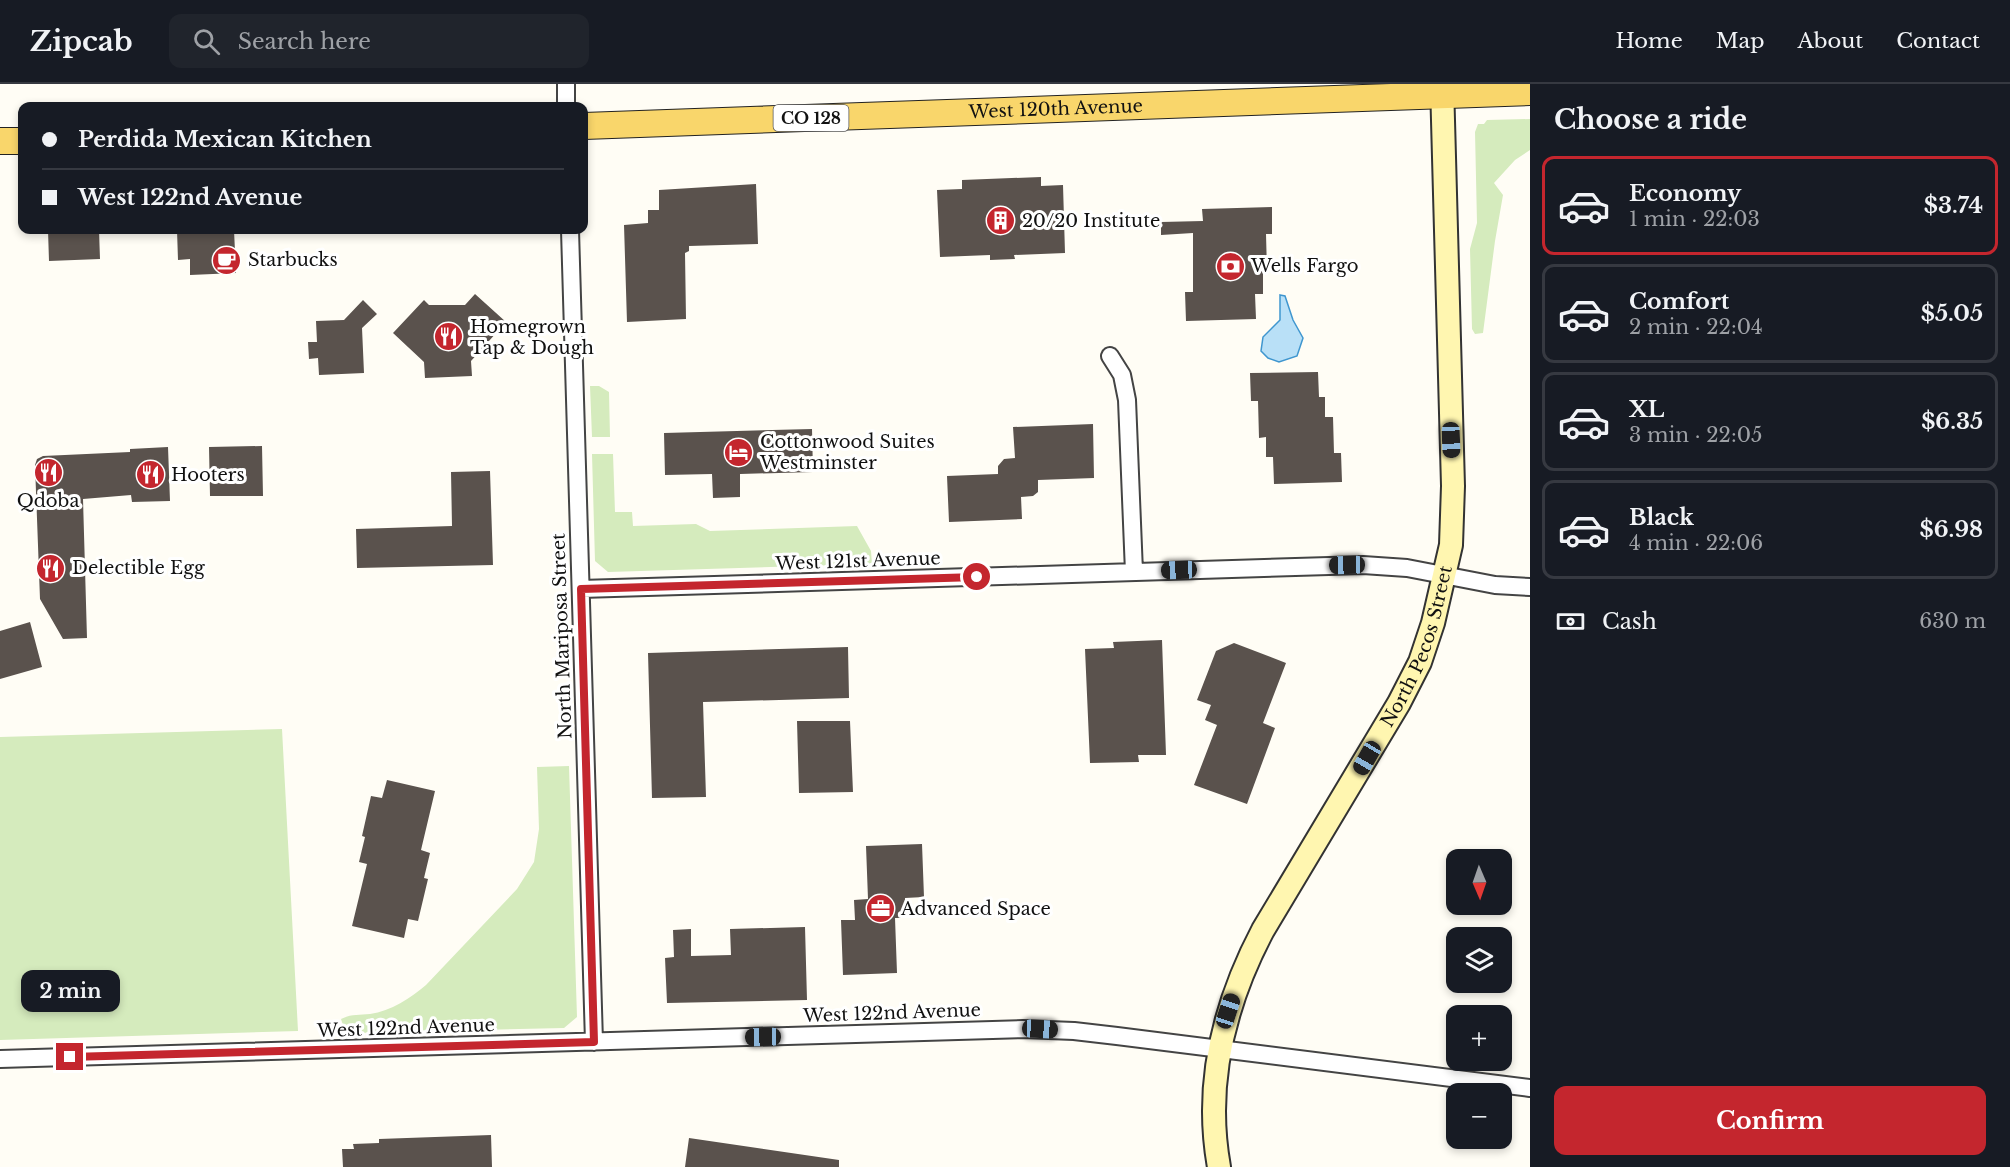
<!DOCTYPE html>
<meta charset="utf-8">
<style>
:root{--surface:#171b24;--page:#20242c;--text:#f1f3f6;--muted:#9ea1a6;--line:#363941;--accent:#c4262e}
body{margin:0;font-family:"Libre Baskerville",serif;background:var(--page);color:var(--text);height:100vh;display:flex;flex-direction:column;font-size:22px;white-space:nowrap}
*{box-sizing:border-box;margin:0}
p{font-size:20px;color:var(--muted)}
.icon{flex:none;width:33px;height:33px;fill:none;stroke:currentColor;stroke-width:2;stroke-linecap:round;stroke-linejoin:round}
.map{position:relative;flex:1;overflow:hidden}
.sheet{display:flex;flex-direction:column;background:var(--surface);width:480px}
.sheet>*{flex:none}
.banner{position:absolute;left:18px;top:18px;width:570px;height:132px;border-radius:12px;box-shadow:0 3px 9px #0003;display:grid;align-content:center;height:132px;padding:0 24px;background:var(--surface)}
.needle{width:39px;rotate:178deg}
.tools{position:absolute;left:1446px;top:765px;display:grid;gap:12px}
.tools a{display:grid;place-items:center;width:66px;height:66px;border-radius:12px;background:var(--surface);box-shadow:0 3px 9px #0003;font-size:30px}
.end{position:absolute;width:27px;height:27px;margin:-14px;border:8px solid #c4262e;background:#fff;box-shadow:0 0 0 3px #fff}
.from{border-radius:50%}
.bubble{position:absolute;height:42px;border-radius:12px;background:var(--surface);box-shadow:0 3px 9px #0003;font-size:20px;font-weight:800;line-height:42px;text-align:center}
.car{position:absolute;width:18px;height:36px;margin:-18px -9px;border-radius:8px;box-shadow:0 0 4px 2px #0007;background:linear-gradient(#222 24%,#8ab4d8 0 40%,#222 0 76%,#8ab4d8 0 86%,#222 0)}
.banner b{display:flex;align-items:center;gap:21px;height:57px;font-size:22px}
.banner b+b{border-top:2px solid var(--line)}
.banner i{width:15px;height:15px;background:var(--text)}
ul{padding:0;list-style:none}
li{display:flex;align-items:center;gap:18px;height:99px;margin:0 12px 9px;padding:0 12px;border:3px solid var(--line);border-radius:12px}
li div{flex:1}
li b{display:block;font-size:22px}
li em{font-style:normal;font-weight:800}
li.active{border-color:var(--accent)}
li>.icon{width:54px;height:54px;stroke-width:1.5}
h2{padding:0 24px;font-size:27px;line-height:72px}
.pay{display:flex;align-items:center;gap:15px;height:66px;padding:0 24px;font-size:22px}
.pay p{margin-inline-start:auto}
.primary-button{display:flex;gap:12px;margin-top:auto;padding:12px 24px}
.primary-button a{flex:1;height:69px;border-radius:12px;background:var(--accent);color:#fff;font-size:24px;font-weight:800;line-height:69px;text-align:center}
header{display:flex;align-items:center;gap:36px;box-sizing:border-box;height:84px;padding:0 30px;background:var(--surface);border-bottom:2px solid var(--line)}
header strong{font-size:28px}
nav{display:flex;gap:33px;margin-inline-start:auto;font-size:21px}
.search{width:420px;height:54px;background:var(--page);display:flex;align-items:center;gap:15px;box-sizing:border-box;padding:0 21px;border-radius:12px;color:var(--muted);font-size:22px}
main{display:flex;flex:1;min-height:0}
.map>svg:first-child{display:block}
</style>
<header>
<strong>Zipcab</strong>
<div class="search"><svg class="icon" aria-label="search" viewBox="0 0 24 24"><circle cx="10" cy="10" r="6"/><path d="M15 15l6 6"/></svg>Search here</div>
<nav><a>Home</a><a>Map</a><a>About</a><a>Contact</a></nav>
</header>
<main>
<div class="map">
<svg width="1530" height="1083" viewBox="0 0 1530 1083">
<rect width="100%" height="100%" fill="#fffdf5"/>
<path fill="#d5ebbd" d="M1530,35V66L1515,76L1494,99L1503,111L1495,157L1483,249L1475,250L1472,245L1470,165L1477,139L1475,48L1478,40H1484L1487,36Z
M590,302H599L609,308L610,353H592Z
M592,370H613L615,428H632L633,442L696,440L710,447L857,442L871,467L872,480L608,488L595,477Z
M282,645L298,947L0,956V653Z
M569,682L577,933L564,944L357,949L344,944L341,935C351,930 359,931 370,930C391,927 411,914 426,901L517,805L534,778L539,745L537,683Z"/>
<path fill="#b9e0f7" stroke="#3f96cf" stroke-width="1.5" d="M1280,211L1285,212L1293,236L1303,254L1297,272L1279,278L1268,274L1261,267L1263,253L1280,236Z"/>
<path fill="#5a524d" d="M1041,93V102L1063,101L1065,169L1014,171L1015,175L990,176V171L940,173L937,106L962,105V96Z
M756,100L758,160L689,162V167L685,169L686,235L627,238L624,141L648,139V126H659V106Z
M1272,123V150H1266L1267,187H1263V210H1255L1256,235L1186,237L1185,208H1193V149L1161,151V138L1203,137L1202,125Z
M48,146H99L100,175L49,177Z
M177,146H234L236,189L190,191V175L178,176Z
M475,210L506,238L471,277L472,292L425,294L424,278L393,249L424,216L429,221H465Z
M363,216L377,230L362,244L364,289L319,291L318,274L309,275L308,258H317L316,237L344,236Z
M1318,288L1319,313H1325V333H1333L1334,369H1341L1342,398L1274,400L1273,373H1266V353L1259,354L1258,317H1251L1250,289Z
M1093,340L1094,394L1038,396V408L1033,412L1021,413L1022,435L949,438L947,392L998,390V382L1004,375L1015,374L1013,343Z
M812,345L813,388L740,390V413L713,414L712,390L665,391L664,349Z
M262,362L263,412H210L209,363Z
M168,363L170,417L132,418L131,411L83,415L87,554L63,555L40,515L35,381L37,375L43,372L130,368V365Z
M490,387L493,481L357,484L356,445L452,442L451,388Z
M30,538L42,583L0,595V547Z
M1162,556L1166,671H1138L1139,678L1090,679L1085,565L1114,564L1113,558Z
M1234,559L1286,579L1263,639L1275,644L1247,720L1194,701L1217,641L1205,636L1211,621L1197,616L1216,567Z
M848,563L849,614L703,618L706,713L652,714L648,569Z
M797,637H850L853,708L799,709Z
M387,696L435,707L421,766L430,769L424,794L428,795L418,837L408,835L404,854L352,842L367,780L359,778L365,753L362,752L371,712L382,714Z
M922,760L924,813L905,814V834H895L897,889L843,891L841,836H855L854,816L868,815L866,762Z
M805,843L807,916L667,919L665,874L674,873L673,846L691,845V872L731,871L730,845Z
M491,1051L492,1083H343L342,1065H354L353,1060L379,1059V1055Z
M689,1054L839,1076V1083H685Z"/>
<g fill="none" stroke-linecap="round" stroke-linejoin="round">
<defs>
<path id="street" d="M566,0V22
M570,146L594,958
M1110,272L1122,291L1127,316L1134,488
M581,505L1363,481L1407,484L1495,501L1530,503
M0,975L1023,945L1074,947L1117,952L1530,1004"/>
<g id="secondary">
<path id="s1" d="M1219,1083C1204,1000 1224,920 1263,846L1399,619L1420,578L1433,539L1451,461L1453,402L1442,0"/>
</g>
<g id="primary">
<path id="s2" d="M584,42L1530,8"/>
<path d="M0,57H22"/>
</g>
</defs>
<use href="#street" stroke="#444" stroke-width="20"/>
<use href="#secondary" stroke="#333" stroke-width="26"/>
<use href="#primary" stroke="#222" stroke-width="28"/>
<use href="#street" stroke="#fff" stroke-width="16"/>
<use href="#secondary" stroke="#fff6b0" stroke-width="22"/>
<use href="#primary" stroke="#f9d66b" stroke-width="26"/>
</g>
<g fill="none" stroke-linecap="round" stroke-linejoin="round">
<path stroke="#c4262e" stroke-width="8" d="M70,973L594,958L581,505L977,493"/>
</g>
<defs>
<symbol id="building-disc" viewBox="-11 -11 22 22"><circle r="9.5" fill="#c4262e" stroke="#fff"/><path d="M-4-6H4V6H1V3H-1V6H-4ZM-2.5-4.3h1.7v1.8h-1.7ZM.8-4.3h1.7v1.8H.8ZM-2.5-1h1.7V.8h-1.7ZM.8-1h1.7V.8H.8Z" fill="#fff"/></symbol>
<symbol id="cafe-disc" viewBox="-11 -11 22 22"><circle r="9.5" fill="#c4262e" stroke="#fff"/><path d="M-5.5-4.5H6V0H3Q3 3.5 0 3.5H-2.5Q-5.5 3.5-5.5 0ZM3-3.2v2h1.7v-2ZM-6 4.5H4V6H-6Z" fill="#fff"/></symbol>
<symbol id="bank-disc" viewBox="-11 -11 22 22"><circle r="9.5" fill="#c4262e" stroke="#fff"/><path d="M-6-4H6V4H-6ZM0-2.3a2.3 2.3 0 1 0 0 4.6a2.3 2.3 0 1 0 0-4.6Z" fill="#fff"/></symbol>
<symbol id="restaurant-disc" viewBox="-11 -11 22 22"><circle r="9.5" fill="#c4262e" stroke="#fff"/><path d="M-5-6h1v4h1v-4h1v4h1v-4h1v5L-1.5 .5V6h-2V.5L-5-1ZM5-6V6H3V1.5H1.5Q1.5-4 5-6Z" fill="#fff"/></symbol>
<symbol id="hotel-disc" viewBox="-11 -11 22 22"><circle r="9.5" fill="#c4262e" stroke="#fff"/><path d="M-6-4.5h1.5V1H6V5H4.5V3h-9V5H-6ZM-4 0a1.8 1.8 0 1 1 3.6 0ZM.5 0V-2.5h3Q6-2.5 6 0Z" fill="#fff"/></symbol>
<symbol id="office-disc" viewBox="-11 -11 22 22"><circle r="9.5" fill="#c4262e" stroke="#fff"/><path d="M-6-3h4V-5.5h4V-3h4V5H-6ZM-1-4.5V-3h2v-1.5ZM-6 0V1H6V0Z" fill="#fff"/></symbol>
</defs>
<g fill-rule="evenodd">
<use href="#building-disc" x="984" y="120" width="33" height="33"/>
<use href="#cafe-disc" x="210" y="160" width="33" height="33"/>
<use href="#bank-disc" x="1214" y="166" width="33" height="33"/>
<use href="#restaurant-disc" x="432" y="236" width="33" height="33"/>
<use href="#hotel-disc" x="722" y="352" width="33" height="33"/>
<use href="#restaurant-disc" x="32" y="372" width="33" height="33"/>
<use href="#restaurant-disc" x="134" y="374" width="33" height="33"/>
<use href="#restaurant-disc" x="34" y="468" width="33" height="33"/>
<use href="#office-disc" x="864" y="808" width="33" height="33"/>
</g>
<g text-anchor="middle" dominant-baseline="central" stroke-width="6" stroke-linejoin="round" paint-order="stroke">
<rect fill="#fff" stroke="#585858" stroke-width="1.5" x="773.5" y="21" width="75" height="26" rx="4.5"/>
<g font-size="16" font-weight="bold" fill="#111">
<text x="811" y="34">CO 128</text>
</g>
<g font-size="18" fill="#111" stroke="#fff">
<text stroke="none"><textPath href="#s2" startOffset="472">West 120th Avenue</textPath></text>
<text transform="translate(858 477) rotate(-2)">West 121st Avenue</text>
<text transform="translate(562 552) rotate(-92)">North Mariposa Street</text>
<text stroke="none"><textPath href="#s1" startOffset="570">North Pecos Street</textPath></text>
<text transform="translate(892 929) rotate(-2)">West 122nd Avenue</text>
<text transform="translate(406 944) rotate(-2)">West 122nd Avenue</text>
</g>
<g font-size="18" fill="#111" stroke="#fff" text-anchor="start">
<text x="1022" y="137">20/20 Institute</text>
<text x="248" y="176">Starbucks</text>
<text x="1251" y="182">Wells Fargo</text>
<text x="470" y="243">Homegrown<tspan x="470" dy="21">Tap &amp; Dough</tspan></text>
<text x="760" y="358">Cottonwood Suites<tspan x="760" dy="21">Westminster</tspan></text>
<text x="171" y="391">Hooters</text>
<text x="48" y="417" text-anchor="middle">Qdoba</text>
<text x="72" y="484">Delectible Egg</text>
<text x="901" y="825">Advanced Space</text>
</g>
</g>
</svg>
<div class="tools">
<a><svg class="needle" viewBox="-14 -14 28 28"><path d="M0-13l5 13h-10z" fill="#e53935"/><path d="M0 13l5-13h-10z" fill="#9ea1a6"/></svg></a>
<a><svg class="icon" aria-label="layers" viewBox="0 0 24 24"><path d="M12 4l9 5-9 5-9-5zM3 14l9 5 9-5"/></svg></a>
<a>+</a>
<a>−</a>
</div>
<i class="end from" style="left:977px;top:493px"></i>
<i class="end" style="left:70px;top:973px"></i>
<div class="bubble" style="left:21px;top:886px;width:99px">2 min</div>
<i class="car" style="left:1451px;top:356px;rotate:178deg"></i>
<i class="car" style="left:1347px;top:481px;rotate:269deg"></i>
<i class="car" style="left:1179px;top:486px;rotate:268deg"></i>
<i class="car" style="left:1367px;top:674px;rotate:210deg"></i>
<i class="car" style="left:1228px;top:927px;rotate:18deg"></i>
<i class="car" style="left:1040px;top:945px;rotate:93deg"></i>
<i class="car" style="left:763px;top:953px;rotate:269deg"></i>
<div class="banner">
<b><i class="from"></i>Perdida Mexican Kitchen</b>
<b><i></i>West 122nd Avenue</b>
</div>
</div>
<section class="sheet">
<h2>Choose a ride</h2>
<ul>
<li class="active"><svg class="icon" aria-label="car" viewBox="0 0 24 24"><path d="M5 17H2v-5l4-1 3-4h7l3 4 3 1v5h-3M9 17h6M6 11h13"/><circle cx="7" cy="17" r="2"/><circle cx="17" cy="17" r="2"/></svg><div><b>Economy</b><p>1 min · 22:03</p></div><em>$3.74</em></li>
<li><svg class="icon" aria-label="car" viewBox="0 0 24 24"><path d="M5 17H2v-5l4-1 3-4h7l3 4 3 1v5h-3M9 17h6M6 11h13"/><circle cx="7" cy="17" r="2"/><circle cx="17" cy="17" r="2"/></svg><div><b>Comfort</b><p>2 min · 22:04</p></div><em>$5.05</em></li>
<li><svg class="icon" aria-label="car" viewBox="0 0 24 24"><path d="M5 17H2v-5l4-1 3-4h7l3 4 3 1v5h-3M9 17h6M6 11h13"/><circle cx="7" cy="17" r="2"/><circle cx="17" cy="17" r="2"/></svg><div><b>XL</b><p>3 min · 22:05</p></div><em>$6.35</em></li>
<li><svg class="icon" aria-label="car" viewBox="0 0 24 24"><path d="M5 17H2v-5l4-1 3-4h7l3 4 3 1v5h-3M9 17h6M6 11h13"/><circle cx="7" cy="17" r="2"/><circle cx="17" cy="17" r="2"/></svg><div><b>Black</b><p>4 min · 22:06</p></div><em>$6.98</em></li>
</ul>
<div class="pay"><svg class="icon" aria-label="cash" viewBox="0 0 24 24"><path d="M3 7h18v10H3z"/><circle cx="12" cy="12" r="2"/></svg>Cash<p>630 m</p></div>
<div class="primary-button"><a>Confirm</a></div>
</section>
</main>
